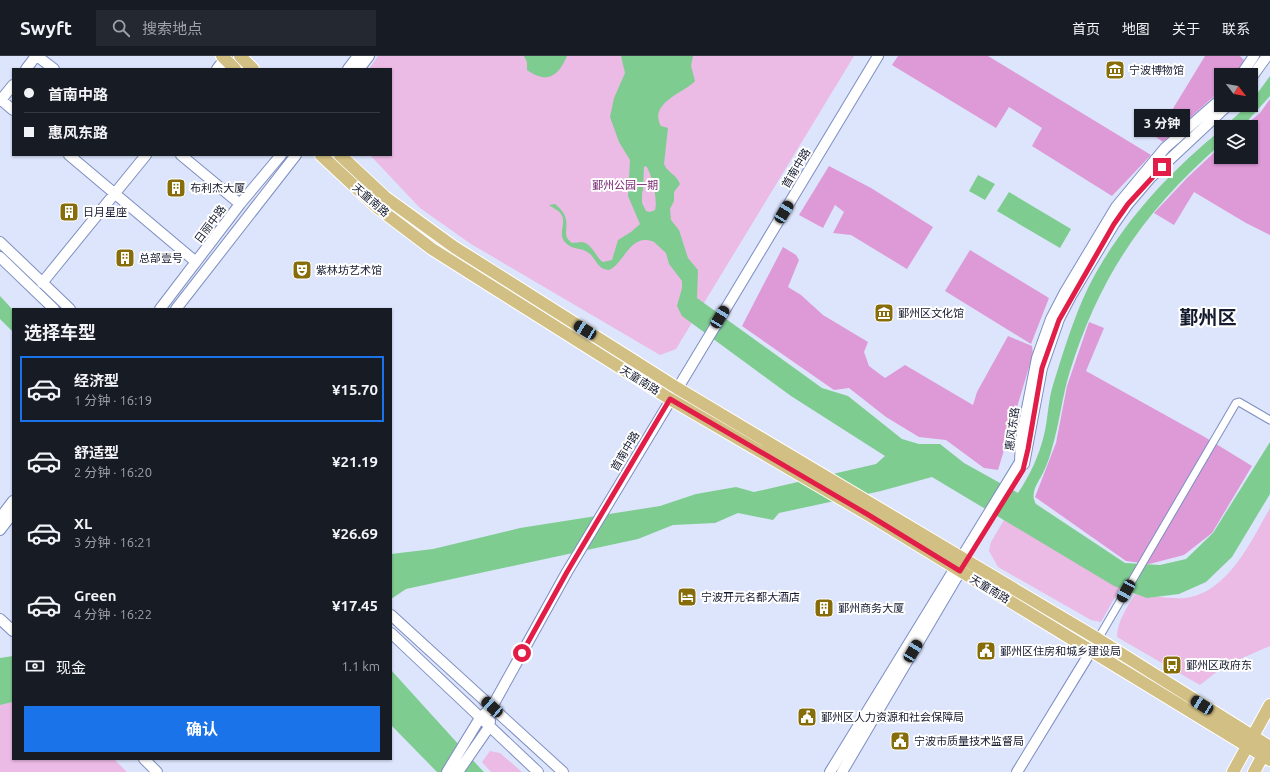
<!DOCTYPE html>
<html lang="zh">
<meta charset="utf-8">
<style>
:root{--surface:#171b24;--page:#242831;--text:#f1f3f6;--muted:#9ea1a6;--line:#363941;--accent:#1a73e8}
body{margin:0;font-family:Ubuntu,"Noto Sans SC",sans-serif;background:var(--page);color:var(--text);height:100vh;display:flex;flex-direction:column;font-size:15px;white-space:nowrap}
*{box-sizing:border-box;margin:0}
p{font-size:13px;color:var(--muted)}
.icon{flex:none;width:22px;height:22px;fill:none;stroke:currentColor;stroke-width:2;stroke-linecap:round;stroke-linejoin:round}
.map{position:relative;flex:1;overflow:hidden}
.drawer{position:absolute;left:12px;top:252px;width:380px;height:452px;display:flex;flex-direction:column;background:var(--surface);border-radius:0px;box-shadow:0 1px 3px #0004}
.drawer>*{flex:none}
.guide{position:absolute;left:12px;top:12px;width:380px;height:88px;border-radius:0px;box-shadow:0 1px 3px #0004;display:grid;align-content:center;height:88px;padding:0 12px;background:var(--surface)}
.needle{width:26px;rotate:121deg}
.tools{position:absolute;left:1214px;top:12px;display:grid;gap:8px}
.tools a{display:grid;place-items:center;width:44px;height:44px;border-radius:0px;background:var(--surface);box-shadow:0 1px 3px #0004;font-size:20px}
.end{position:absolute;width:18px;height:18px;margin:-9px;border:5px solid #e11d48;background:#fff;box-shadow:0 0 0 2px #fff}
.from{border-radius:50%}
.bubble{position:absolute;height:28px;border-radius:0px;background:var(--surface);box-shadow:0 1px 3px #0004;font-size:13px;font-weight:700;line-height:28px;text-align:center}
.car{position:absolute;width:12px;height:24px;margin:-12px -6px;border-radius:5px;box-shadow:0 0 3px 1px #0007;background:linear-gradient(#222 24%,#8ab4d8 0 40%,#222 0 76%,#8ab4d8 0 86%,#222 0)}
.guide b{display:flex;align-items:center;gap:14px;height:38px;font-size:15px}
.guide b+b{border-top:1px solid var(--line)}
.guide i{width:10px;height:10px;background:var(--text)}
ul{padding:0;list-style:none}
li{display:flex;align-items:center;gap:12px;height:66px;margin:0 8px 6px;padding:0 4px;border:2px solid transparent;border-radius:0px}
li div{flex:1}
li b{display:block;font-size:15px}
li em{font-style:normal;font-weight:700}
li.on{border-color:var(--accent)}
li>.icon{width:36px;height:36px;stroke-width:1.5}
h2{padding:0 12px;font-size:18px;line-height:48px}
.pay{display:flex;align-items:center;gap:10px;height:44px;padding:0 12px;font-size:15px}
.pay p{margin-inline-start:auto}
.primary-button{display:flex;gap:8px;margin-top:auto;padding:8px 12px}
.primary-button a{flex:1;height:46px;border-radius:0px;background:var(--accent);color:#fff;font-size:16px;font-weight:700;line-height:46px;text-align:center}
header{display:flex;align-items:center;gap:24px;box-sizing:border-box;height:56px;padding:0 20px;background:var(--surface);border-bottom:1px solid var(--line)}
header strong{font-size:19px}
nav{display:flex;gap:22px;margin-inline-start:auto;font-size:14px}
.search{width:280px;height:36px;background:var(--page);display:flex;align-items:center;gap:10px;box-sizing:border-box;padding:0 14px;border-radius:0px;color:var(--muted);font-size:15px}
.map>svg:first-child{display:block}
</style>
<header>
<strong>Swyft</strong>
<div class="search"><svg class="icon" aria-label="search" viewBox="0 0 24 24"><circle cx="10" cy="10" r="6"/><path d="M15 15l6 6"/></svg>搜索地点</div>
<nav><a>首页</a><a>地图</a><a>关于</a><a>联系</a></nav>
</header>
<div class="map">
<svg width="1270" height="716" viewBox="0 0 1270 716">
<rect width="100%" height="100%" fill="#dce5fc"/>
<path fill="#ebbae5" d="M378,0H854L676,293L660,299L471,188L420,152L370,99H391V13H369Z
M1270,452V590L1224,610L1200,629L1117,581C1117,565 1128,550 1136,537C1152,540 1168,543 1185,542C1228,537 1251,485 1270,452Z
M1004,464L1121,530L1101,566L1091,564L998,511L989,495L991,486Z
M13,646V703H114L127,716H0V649Z
M490,695L500,697L522,716H491L482,706Z"/>
<path fill="#de99d7" d="M898,0H988L1151,99L1112,140L1032,90L1042,72L1009,51L996,72L892,9Z
M1205,0H1240L1244,4L1234,19H1221V34L1163,86L1143,72L1144,64L1160,74Z
M1270,43V179L1246,167L1194,136L1174,169L1154,157L1187,122L1221,90V101H1251V71H1243L1260,57Z
M829,110L871,132L933,171L907,213L851,179L833,177L844,156L835,149L823,172L799,159Z
M783,191L796,199L799,204L788,231L801,239L823,259L868,286L864,296L869,310L885,322L905,309L973,349L977,336L1008,280L1032,290L1033,298L998,414L984,412L946,384L919,381L886,361L849,332L834,334L742,270Z
M970,194L1049,242L1031,288L945,235Z
M1089,266L1104,272L1086,315L1203,380L1252,410L1212,477L1184,499L1149,508L1126,505L1035,441L1056,387L1067,330Z"/>
<path fill="#7fcc91" fill-rule="evenodd" d="M524,0H567C558,21 547,28 527,14V6Z
M621,0H693L691,10L695,25C684,37 648,47 661,70L668,72L664,108C667,116 677,119 680,128L674,136V145L670,153L671,164L679,174L688,202L698,214L697,242L822,332L848,340L902,383L919,388H940L964,407L1018,437C1030,419 1039,400 1044,379C1048,363 1048,345 1053,329C1063,297 1073,263 1088,232C1119,170 1168,117 1221,74V88C1146,153 1100,219 1070,315C1062,340 1060,366 1052,392C1050,400 1047,409 1043,417C1040,423 1035,430 1034,436C1033,441 1034,444 1036,448L1125,507L1160,509L1186,503L1213,477L1270,386V438L1232,501L1206,526L1179,538L1147,542L1114,530L932,421L881,435L779,457L773,464L738,457L715,467L673,469L638,483L406,533L391,543V498L433,493L520,472L660,450L696,438L736,431L754,436L876,408L885,400L791,340L682,260L677,250L682,232V225L669,208L666,197L654,186C630,176 625,207 609,214C597,213 597,204 589,197C581,191 570,194 564,185C558,176 567,167 561,158C559,154 552,152 549,149L555,148C560,152 565,157 566,164C568,173 562,180 572,187C575,187 579,186 582,186C593,188 595,201 603,206L612,204L618,184L631,176L640,168L628,140L630,104L619,86L610,61L614,42L625,17ZM646,110C652,118 658,144 655,154L650,156L646,155L642,147V138L643,133L644,111Z
M1270,20V40L1242,71H1224L1248,49H1251V46Z
M978,119L995,128L985,144L969,135Z
M1009,136L1071,173L1060,192L997,155Z
M0,240L13,254V276L0,263Z
M13,600V646L0,649V602Z
M391,614L480,712L484,716H437L391,669Z"/>
<g fill="none" stroke-linecap="round" stroke-linejoin="round">
<defs>
<path id="street" d="M1091,595L1236,347L1239,346L1270,364"/>
<path id="secondary" d="M37,0L54,13
M26,13L36,0
M217,13L227,0
M348,13L358,0
M359,13L369,0
M1241,19L1254,0
M1251,22L1267,0
M0,43L13,54
M0,45L13,29
M69,99L196,206
M181,99L240,148
M0,186L70,253
M0,201L54,253
M42,227L146,99
M160,253L240,148L281,99
M176,253L296,99
M1024,408L1042,312L1059,263L1071,240L1114,168L1128,148L1151,121L1228,49
M0,462L13,445
M0,474L13,457
M391,559L563,716
M0,563L13,575
M391,577L538,716
M144,703L157,716
M447,716L480,662L492,651L567,516L878,0
M458,716L489,671L490,665
M830,716L1020,406L1021,383L1037,302L1051,263L1065,236L1116,151L1165,92L1221,43
M842,716L964,509
M1017,716L1091,595"/>
<path id="primary" d="M222,0L235,13
M240,0L253,13
M321,99L378,152L432,193L670,343L867,458L1270,704
M340,99L385,141L454,191L677,332L1098,583L1270,691
M1233,716L1270,649
M1254,716L1267,692"/>
</defs>
<use href="#street" stroke="#7d8ec2" stroke-width="9"/>
<use href="#secondary" stroke="#7d8ec2" stroke-width="12"/>
<use href="#primary" stroke="#fff" stroke-width="14"/>
<use href="#street" stroke="#fff" stroke-width="7"/>
<use href="#secondary" stroke="#fff" stroke-width="10"/>
<use href="#primary" stroke="#d2bf83" stroke-width="12"/>
</g>
<g fill="none" stroke-linecap="round" stroke-linejoin="round">
<path stroke="#e11d48" stroke-width="5" d="M522,597L567,516L670,343L867,458L960,515L1023,414L1028,393L1042,312L1059,264L1114,168L1128,148L1162,111"/>
</g>
<defs>
<symbol id="museum-square" viewBox="-11 -11 22 22"><rect x="-9" y="-9" width="18" height="18" rx="4" fill="#876c0a" stroke="#fff"/><path d="M0-6L6-3V-2H-6V-3ZM-5-1h2V3h-2ZM-1-1h2V3h-2ZM3-1h2V3H3ZM-6 4H6V6H-6Z" fill="#fff"/></symbol>
<symbol id="building-square" viewBox="-11 -11 22 22"><rect x="-9" y="-9" width="18" height="18" rx="4" fill="#876c0a" stroke="#fff"/><path d="M-4-6H4V6H1V3H-1V6H-4ZM-2.5-4.3h1.7v1.8h-1.7ZM.8-4.3h1.7v1.8H.8ZM-2.5-1h1.7V.8h-1.7ZM.8-1h1.7V.8H.8Z" fill="#fff"/></symbol>
<symbol id="theatre-square" viewBox="-11 -11 22 22"><rect x="-9" y="-9" width="18" height="18" rx="4" fill="#876c0a" stroke="#fff"/><path d="M-5-5.5Q0-4 5-5.5V0Q5 5 0 6Q-5 5-5 0ZM-3.3-2.5H-1v1.5H-3.3ZM1-2.5H3.3v1.5H1ZM-2.8 1Q0 5.5 2.8 1Z" fill="#fff"/></symbol>
<symbol id="hotel-square" viewBox="-11 -11 22 22"><rect x="-9" y="-9" width="18" height="18" rx="4" fill="#876c0a" stroke="#fff"/><path d="M-6-4.5h1.5V1H6V5H4.5V3h-9V5H-6ZM-4 0a1.8 1.8 0 1 1 3.6 0ZM.5 0V-2.5h3Q6-2.5 6 0Z" fill="#fff"/></symbol>
<symbol id="civic-square" viewBox="-11 -11 22 22"><rect x="-9" y="-9" width="18" height="18" rx="4" fill="#876c0a" stroke="#fff"/><path d="M-.6-6.5H3V-4.5H.6V-3L4-1V1h2V6H-6V1h2V-1L-.6-3ZM-1.2 2.5V6h2.4V2.5Z" fill="#fff"/></symbol>
<symbol id="bus-square" viewBox="-11 -11 22 22"><rect x="-9" y="-9" width="18" height="18" rx="4" fill="#876c0a" stroke="#fff"/><path d="M-5-6H5V4H4V6H2V4H-2V6H-4V4H-5ZM-3.5-4V0h7V-4ZM-3.5 1.2v1.5H-2V1.2ZM2 1.2v1.5H3.5V1.2Z" fill="#fff"/></symbol>
</defs>
<g fill-rule="evenodd">
<use href="#museum-square" x="1104" y="3" width="22" height="22"/>
<use href="#building-square" x="165" y="121" width="22" height="22"/>
<use href="#building-square" x="58" y="145" width="22" height="22"/>
<use href="#building-square" x="114" y="191" width="22" height="22"/>
<use href="#theatre-square" x="291" y="203" width="22" height="22"/>
<use href="#museum-square" x="873" y="246" width="22" height="22"/>
<use href="#hotel-square" x="676" y="530" width="22" height="22"/>
<use href="#building-square" x="813" y="541" width="22" height="22"/>
<use href="#civic-square" x="975" y="584" width="22" height="22"/>
<use href="#bus-square" x="1161" y="598" width="22" height="22"/>
<use href="#civic-square" x="796" y="650" width="22" height="22"/>
<use href="#civic-square" x="889" y="674" width="22" height="22"/>
</g>
<g text-anchor="middle" dominant-baseline="central" stroke-width="4" stroke-linejoin="round" paint-order="stroke">
<g font-size="11" fill="#151b2f" stroke="#fff" text-anchor="start">
<text x="1129" y="14">宁波博物馆</text>
<text x="190" y="132">布利杰大厦</text>
<text x="83" y="156">日月星座</text>
<text x="139" y="202">总部壹号</text>
<text x="316" y="214">紫林坊艺术馆</text>
<text x="898" y="257">鄞州区文化馆</text>
<text x="701" y="541">宁波开元名都大酒店</text>
<text x="838" y="552">鄞州商务大厦</text>
<text x="1000" y="595">鄞州区住房和城乡建设局</text>
<text x="1186" y="609">鄞州区政府东</text>
<text x="821" y="661">鄞州区人力资源和社会保障局</text>
<text x="914" y="685">宁波市质量技术监督局</text>
</g>
<g font-size="11" fill="#151b2f" stroke="#fff">
<text transform="translate(796 112) rotate(-59)">首南中路</text>
<text transform="translate(371 144) rotate(41)">天童南路</text>
<text transform="translate(210 168) rotate(-53)">日丽中路</text>
<text transform="translate(640 324) rotate(32)">天童南路</text>
<text transform="translate(1012 373) rotate(-82)">惠风东路</text>
<text transform="translate(625 395) rotate(-59)">首南中路</text>
<text transform="translate(990 533) rotate(31)">天童南路</text>
</g>
<g font-size="11" fill="#772772" stroke="#fff">
<text x="625" y="129">鄞州公园一期</text>
</g>
<g font-size="19" font-weight="bold" fill="#151b2f" stroke="#fff">
<text x="1208" y="261">鄞州区</text>
</g>
</g>
</svg>
<div class="tools">
<a><svg class="needle" viewBox="-14 -14 28 28"><path d="M0-13l5 13h-10z" fill="#e53935"/><path d="M0 13l5-13h-10z" fill="#9ea1a6"/></svg></a>
<a><svg class="icon" aria-label="layers" viewBox="0 0 24 24"><path d="M12 4l9 5-9 5-9-5zM3 14l9 5 9-5"/></svg></a>
</div>
<i class="end from" style="left:522px;top:597px"></i>
<i class="end" style="left:1162px;top:111px"></i>
<div class="bubble" style="left:1134px;top:53px;width:56px">3 分钟</div>
<i class="car" style="left:784px;top:156px;rotate:31deg"></i>
<i class="car" style="left:720px;top:261px;rotate:31deg"></i>
<i class="car" style="left:585px;top:274px;rotate:302deg"></i>
<i class="car" style="left:1126px;top:535px;rotate:209deg"></i>
<i class="car" style="left:913px;top:595px;rotate:31deg"></i>
<i class="car" style="left:1202px;top:649px;rotate:302deg"></i>
<i class="car" style="left:492px;top:651px;rotate:312deg"></i>
<div class="guide">
<b><i class="from"></i>首南中路</b>
<b><i></i>惠风东路</b>
</div>
<section class="drawer">
<h2>选择车型</h2>
<ul>
<li class="on"><svg class="icon" aria-label="car" viewBox="0 0 24 24"><path d="M5 17H2v-5l4-1 3-4h7l3 4 3 1v5h-3M9 17h6M6 11h13"/><circle cx="7" cy="17" r="2"/><circle cx="17" cy="17" r="2"/></svg><div><b>经济型</b><p>1 分钟 · 16:19</p></div><em>¥15.70</em></li>
<li><svg class="icon" aria-label="car" viewBox="0 0 24 24"><path d="M5 17H2v-5l4-1 3-4h7l3 4 3 1v5h-3M9 17h6M6 11h13"/><circle cx="7" cy="17" r="2"/><circle cx="17" cy="17" r="2"/></svg><div><b>舒适型</b><p>2 分钟 · 16:20</p></div><em>¥21.19</em></li>
<li><svg class="icon" aria-label="car" viewBox="0 0 24 24"><path d="M5 17H2v-5l4-1 3-4h7l3 4 3 1v5h-3M9 17h6M6 11h13"/><circle cx="7" cy="17" r="2"/><circle cx="17" cy="17" r="2"/></svg><div><b>XL</b><p>3 分钟 · 16:21</p></div><em>¥26.69</em></li>
<li><svg class="icon" aria-label="car" viewBox="0 0 24 24"><path d="M5 17H2v-5l4-1 3-4h7l3 4 3 1v5h-3M9 17h6M6 11h13"/><circle cx="7" cy="17" r="2"/><circle cx="17" cy="17" r="2"/></svg><div><b>Green</b><p>4 分钟 · 16:22</p></div><em>¥17.45</em></li>
</ul>
<div class="pay"><svg class="icon" aria-label="cash" viewBox="0 0 24 24"><path d="M3 7h18v10H3z"/><circle cx="12" cy="12" r="2"/></svg>现金<p>1.1 km</p></div>
<div class="primary-button"><a>确认</a></div>
</section>
</div>
